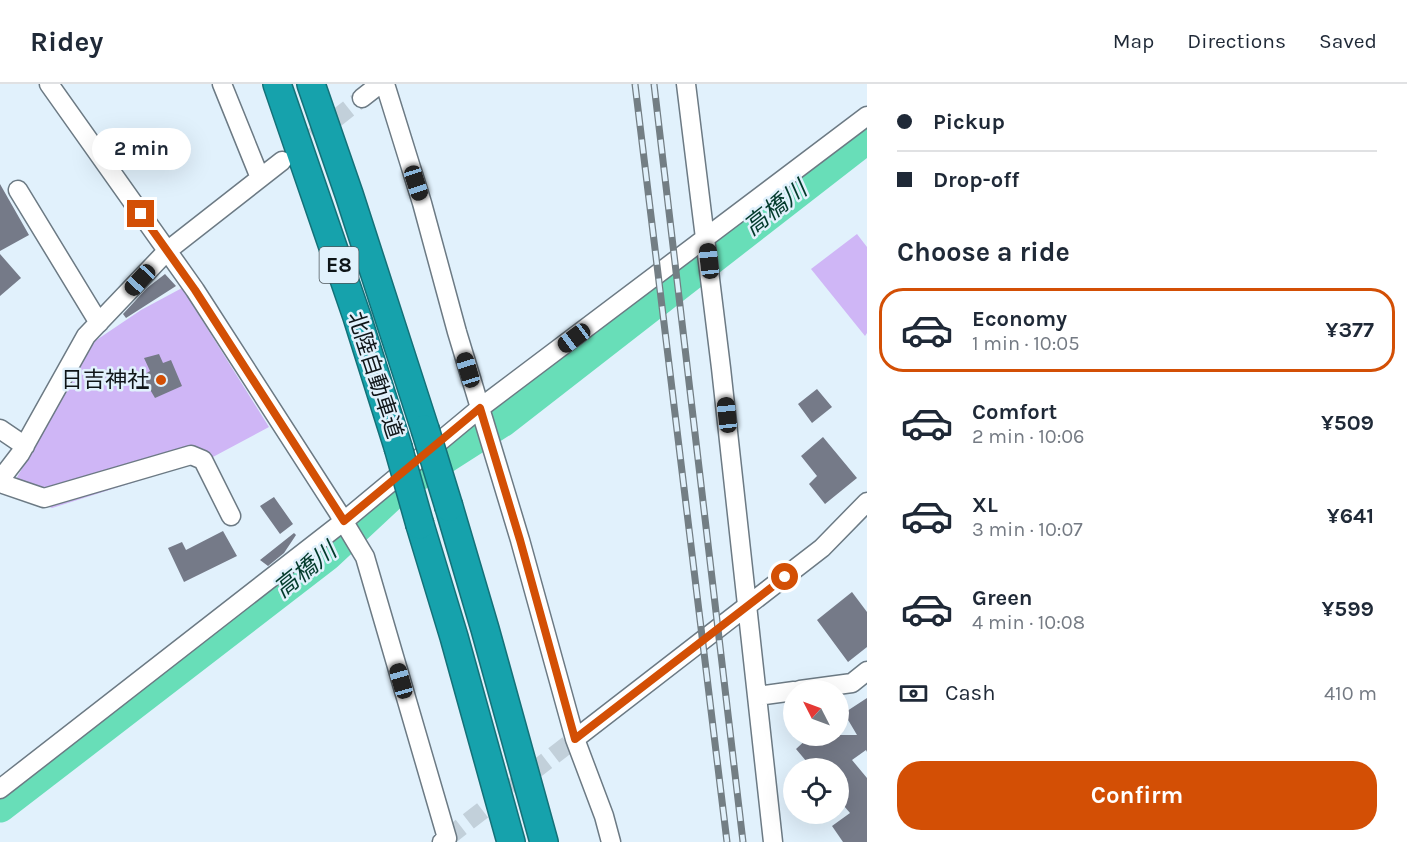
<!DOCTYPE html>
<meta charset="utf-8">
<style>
:root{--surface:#fff;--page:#f6f6f7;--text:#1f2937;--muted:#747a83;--line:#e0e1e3;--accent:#d34f05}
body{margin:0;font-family:Karla,"Noto Sans JP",sans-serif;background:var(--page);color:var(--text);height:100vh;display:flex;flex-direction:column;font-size:22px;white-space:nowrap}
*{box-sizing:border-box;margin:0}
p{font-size:20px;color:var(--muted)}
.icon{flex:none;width:33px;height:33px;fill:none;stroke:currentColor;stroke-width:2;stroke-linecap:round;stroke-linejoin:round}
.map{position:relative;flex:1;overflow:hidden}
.drawer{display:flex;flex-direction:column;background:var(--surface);width:540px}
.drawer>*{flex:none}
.top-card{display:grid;align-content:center;height:132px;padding:0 30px;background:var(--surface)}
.needle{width:39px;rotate:312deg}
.buttons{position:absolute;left:783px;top:596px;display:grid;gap:12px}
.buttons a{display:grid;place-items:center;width:66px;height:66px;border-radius:50%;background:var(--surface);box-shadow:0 6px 24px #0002;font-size:30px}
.end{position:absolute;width:27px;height:27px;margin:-14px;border:8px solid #d34f05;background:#fff;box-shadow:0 0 0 3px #fff}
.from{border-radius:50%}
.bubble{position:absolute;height:42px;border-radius:21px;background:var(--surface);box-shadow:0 6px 24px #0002;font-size:20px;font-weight:700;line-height:42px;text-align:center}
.car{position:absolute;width:18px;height:36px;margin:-18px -9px;border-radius:8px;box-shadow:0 0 4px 2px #0007;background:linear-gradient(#222 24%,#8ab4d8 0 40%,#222 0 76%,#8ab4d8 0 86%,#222 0)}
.top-card b{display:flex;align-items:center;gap:21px;height:57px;font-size:22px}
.top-card b+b{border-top:2px solid var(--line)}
.top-card i{width:15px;height:15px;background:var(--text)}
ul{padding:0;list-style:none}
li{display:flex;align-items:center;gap:18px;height:84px;margin:0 12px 9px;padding:0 18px;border:3px solid transparent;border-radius:24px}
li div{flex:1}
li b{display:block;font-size:22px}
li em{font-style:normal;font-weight:700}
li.selected{border-color:var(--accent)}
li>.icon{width:54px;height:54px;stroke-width:1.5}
h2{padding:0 30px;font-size:27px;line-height:72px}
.pay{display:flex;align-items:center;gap:15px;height:66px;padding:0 30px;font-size:22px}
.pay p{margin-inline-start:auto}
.action{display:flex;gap:12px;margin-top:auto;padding:12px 30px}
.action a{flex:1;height:69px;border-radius:24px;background:var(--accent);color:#fff;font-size:24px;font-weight:700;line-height:69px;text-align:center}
header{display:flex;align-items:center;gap:36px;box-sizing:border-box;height:84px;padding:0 30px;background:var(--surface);border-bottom:2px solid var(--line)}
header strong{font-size:28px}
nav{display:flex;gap:33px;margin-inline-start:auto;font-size:21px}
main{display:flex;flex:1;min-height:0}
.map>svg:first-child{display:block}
</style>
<header>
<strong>Ridey</strong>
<nav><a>Map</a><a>Directions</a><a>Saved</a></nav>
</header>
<main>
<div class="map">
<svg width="867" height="758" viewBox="0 0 867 758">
<rect width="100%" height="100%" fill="#e1f1fc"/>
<path fill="#cfb6f6" d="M857,150L867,163V249L865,252L811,185Z
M182,204L269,343L211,374L52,424L8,409L95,257L141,226Z"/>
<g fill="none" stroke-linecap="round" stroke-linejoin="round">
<path stroke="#68deb8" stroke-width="33" d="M0,722L326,471L401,401L503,336L867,53"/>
</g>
<path fill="#757a88" d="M0,100L29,151L0,167Z
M0,170L21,194L0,212Z
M165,190L176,202L126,234L123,230L147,204Z
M159,270L163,279L171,276L182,302L155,314L142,292L150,287L144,274Z
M817,305L832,323L812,339L798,320Z
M823,353L857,394L825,420L809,400L817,392L801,372Z
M274,413L293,440L280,450L260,422Z
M223,447L237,472L184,498L168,464L182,458L186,466Z
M294,449L296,451L284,469L268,482L260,476Z
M852,508L867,528V563L848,578L817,536Z
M867,614V668L866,666L852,676L867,694V758H843L832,742L850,729L838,715V684H812L796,665L811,651H857L844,629Z"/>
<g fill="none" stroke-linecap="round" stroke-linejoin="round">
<path stroke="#c2d0da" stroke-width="18" stroke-dasharray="18 9" stroke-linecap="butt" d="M292,69L362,14
M447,754L575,655"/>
<defs>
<path id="minor" d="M49,0L195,206L338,428L365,473L447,754L442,758
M222,0L260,94
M385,0L422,119L457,248L520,456L575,655L604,732L611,758
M686,0L721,284L773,758
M362,14L380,0
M18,106L99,239
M0,345L25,362
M0,396L20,370L86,252L167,167L282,77
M0,399L44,414L191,371L203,376L231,432
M800,606L852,599L867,587
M757,612L794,607
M575,655L822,464L867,418
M0,705L344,437L480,324L867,32"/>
<path id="highway" d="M277,0L357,233L398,363
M311,0L349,110L425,345
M449,423L485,545L544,758
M420,441L454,553L511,758"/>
</defs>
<use href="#minor" stroke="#6c7a84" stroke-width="21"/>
<use href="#highway" stroke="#147178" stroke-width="30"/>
<use href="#minor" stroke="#fff" stroke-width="18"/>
<use href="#highway" stroke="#16a2ac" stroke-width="27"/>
<defs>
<path id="rail" d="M635,0L727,758
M654,0L743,758"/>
</defs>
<use href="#rail" stroke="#737e84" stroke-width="7"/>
<use href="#rail" stroke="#e1f1fc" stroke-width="4.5" stroke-dasharray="14" stroke-linecap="butt"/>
<defs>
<path id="highway-bridge" d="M425,345L449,423
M398,363L420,441"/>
</defs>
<use href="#highway-bridge" stroke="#147178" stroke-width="30" stroke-linecap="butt"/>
<use href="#highway-bridge" stroke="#16a2ac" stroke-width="27"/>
</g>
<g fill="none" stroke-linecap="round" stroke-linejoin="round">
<path stroke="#d34f05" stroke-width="8" d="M141,130L195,206L344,437L480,324L520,456L575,655L785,493"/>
</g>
<circle fill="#d34f05" stroke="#e1f1fc" stroke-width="2" cx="161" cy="296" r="6"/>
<g text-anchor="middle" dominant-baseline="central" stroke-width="5" stroke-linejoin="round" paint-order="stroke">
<rect fill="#e1f1fc" stroke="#4e575c" stroke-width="1.5" x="319.5" y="163" width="39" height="36" rx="4.5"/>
<g font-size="21" font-weight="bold" fill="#0f1518">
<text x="339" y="181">E8</text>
</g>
<g font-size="22" fill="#0f1518" stroke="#e1f1fc">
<text transform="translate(375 291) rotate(72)">北陸自動車道</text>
</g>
<g font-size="22" fill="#0f1518" stroke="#e1f1fc" text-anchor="end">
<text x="149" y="296">日吉神社</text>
</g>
<g font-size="24" font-style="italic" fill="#023a2b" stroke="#e1f1fc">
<text transform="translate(775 124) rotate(-38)">高橋川</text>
<text transform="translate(305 486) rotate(-39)">高橋川</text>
</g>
</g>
</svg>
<div class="buttons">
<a><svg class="needle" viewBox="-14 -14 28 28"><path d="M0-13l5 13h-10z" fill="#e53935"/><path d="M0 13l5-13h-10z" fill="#747a83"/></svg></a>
<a><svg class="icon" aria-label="locate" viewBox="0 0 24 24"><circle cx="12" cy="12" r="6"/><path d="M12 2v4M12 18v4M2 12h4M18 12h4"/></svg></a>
</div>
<i class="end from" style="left:785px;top:493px"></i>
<i class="end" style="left:141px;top:130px"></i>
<div class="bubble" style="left:92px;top:44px;width:99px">2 min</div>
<i class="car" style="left:416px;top:99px;rotate:162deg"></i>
<i class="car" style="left:709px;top:177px;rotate:354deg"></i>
<i class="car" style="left:140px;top:196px;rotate:223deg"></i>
<i class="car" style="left:574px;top:254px;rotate:233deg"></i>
<i class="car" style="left:468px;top:286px;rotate:343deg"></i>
<i class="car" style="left:727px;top:331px;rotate:354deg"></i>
<i class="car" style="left:401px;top:597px;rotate:344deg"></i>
</div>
<section class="drawer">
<div class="top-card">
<b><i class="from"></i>Pickup</b>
<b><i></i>Drop-off</b>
</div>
<h2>Choose a ride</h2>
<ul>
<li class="selected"><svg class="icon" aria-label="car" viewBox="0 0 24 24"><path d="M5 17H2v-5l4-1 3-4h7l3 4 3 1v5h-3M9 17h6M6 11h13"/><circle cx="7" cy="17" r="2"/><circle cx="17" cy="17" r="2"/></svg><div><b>Economy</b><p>1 min · 10:05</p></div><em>¥377</em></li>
<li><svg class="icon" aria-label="car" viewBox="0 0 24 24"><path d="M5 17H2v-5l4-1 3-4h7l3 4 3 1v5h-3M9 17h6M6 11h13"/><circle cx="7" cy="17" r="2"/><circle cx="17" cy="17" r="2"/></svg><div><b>Comfort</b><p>2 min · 10:06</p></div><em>¥509</em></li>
<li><svg class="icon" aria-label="car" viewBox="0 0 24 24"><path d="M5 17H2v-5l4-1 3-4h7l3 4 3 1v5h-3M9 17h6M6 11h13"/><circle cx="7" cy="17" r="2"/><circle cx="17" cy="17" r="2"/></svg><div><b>XL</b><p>3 min · 10:07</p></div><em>¥641</em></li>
<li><svg class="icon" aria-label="car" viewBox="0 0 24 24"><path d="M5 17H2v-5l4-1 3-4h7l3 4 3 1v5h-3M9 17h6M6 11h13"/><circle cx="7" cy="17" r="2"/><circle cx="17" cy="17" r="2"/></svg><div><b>Green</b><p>4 min · 10:08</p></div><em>¥599</em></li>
</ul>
<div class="pay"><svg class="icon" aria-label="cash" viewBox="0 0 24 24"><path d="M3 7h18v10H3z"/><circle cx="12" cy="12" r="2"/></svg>Cash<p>410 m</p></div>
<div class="action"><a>Confirm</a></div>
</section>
</main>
